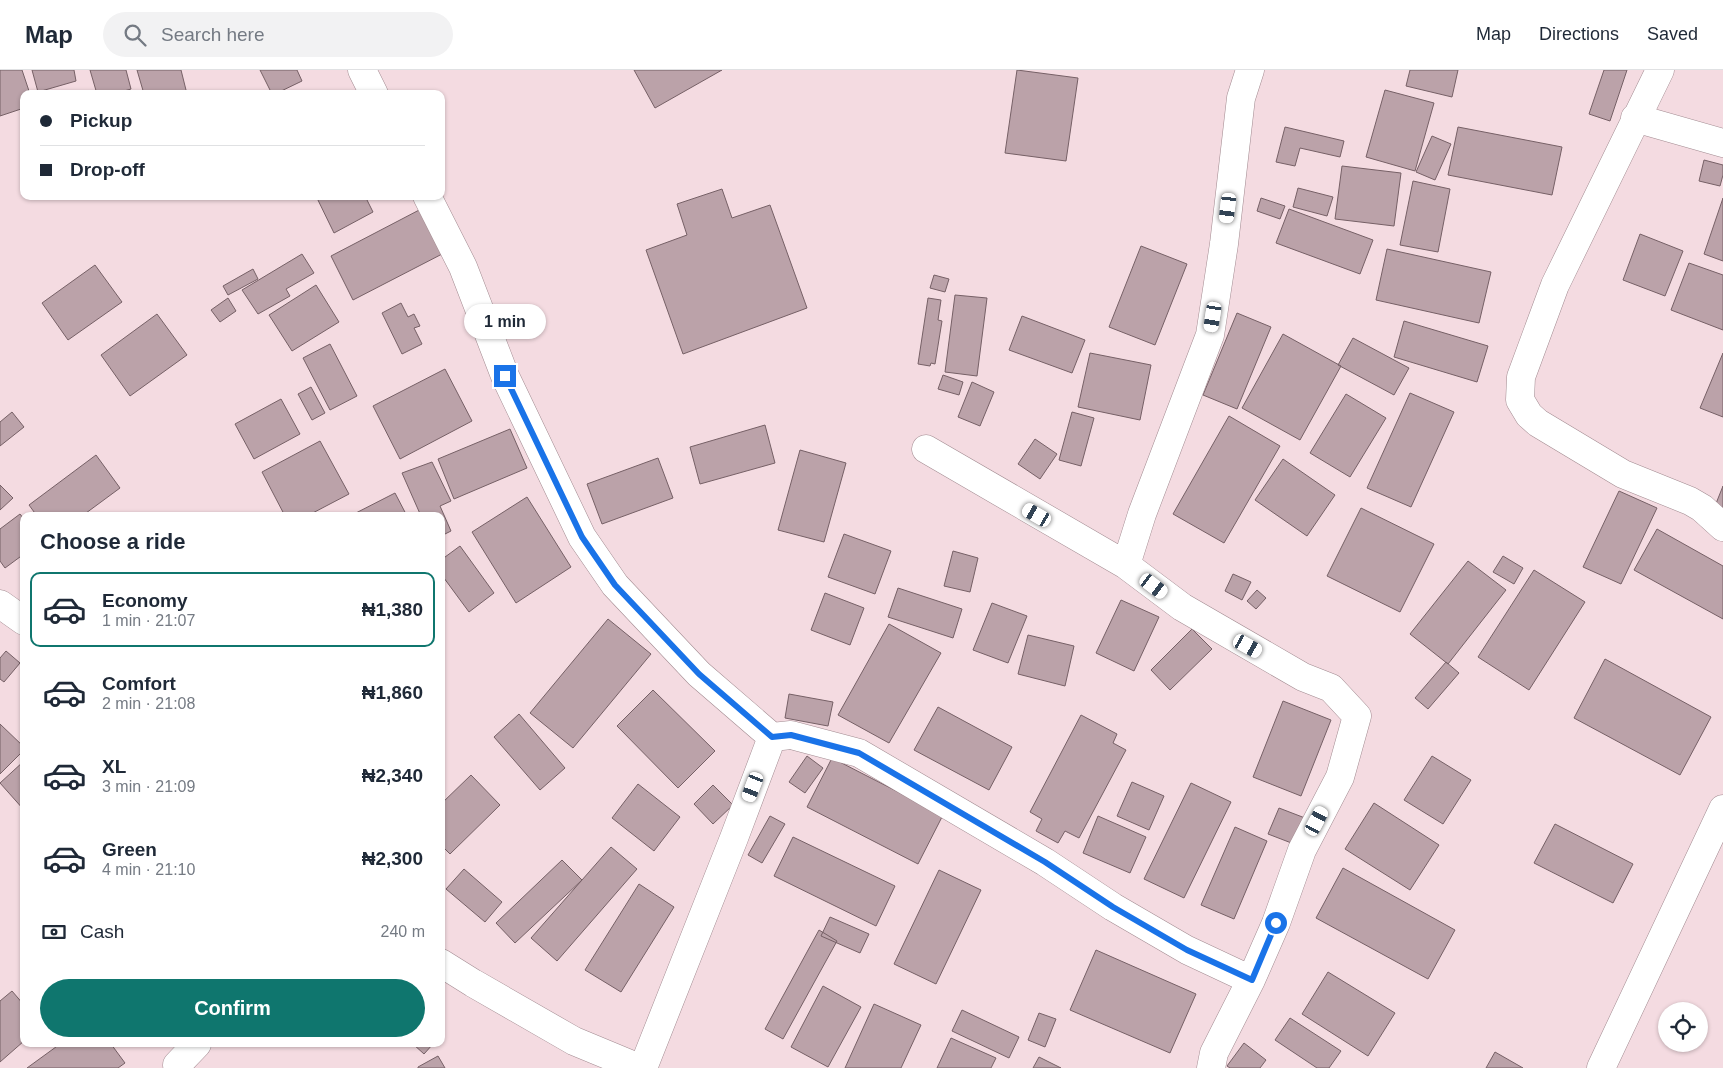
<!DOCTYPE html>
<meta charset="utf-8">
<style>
:root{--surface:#fff;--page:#f2f2f3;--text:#1f2937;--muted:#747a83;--line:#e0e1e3;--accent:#0f766e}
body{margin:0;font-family:Helvetica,sans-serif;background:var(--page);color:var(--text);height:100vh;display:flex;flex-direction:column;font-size:19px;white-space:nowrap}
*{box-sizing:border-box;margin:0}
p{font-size:16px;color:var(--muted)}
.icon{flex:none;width:28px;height:28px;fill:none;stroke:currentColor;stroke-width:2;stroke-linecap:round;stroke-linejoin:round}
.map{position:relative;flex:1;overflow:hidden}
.drawer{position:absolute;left:20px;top:442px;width:425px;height:535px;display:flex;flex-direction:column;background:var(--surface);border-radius:10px;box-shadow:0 1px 4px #0004}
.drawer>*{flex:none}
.hud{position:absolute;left:20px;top:20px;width:425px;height:110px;border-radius:10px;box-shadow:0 1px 4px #0004;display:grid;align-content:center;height:110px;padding:0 20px;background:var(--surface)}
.fabs{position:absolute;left:1658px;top:932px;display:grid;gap:10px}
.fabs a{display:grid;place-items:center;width:50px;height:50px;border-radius:50%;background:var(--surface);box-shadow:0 1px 4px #0004;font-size:25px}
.end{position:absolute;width:22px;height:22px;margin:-11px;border:6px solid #1a73e8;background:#fff;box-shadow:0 0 0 2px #fff}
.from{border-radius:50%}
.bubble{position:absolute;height:35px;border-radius:18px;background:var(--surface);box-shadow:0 1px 4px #0004;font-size:16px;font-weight:700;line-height:35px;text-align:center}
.car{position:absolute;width:15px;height:30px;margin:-15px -8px;border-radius:6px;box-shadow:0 0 4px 1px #0007;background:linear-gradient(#fff 24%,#345 0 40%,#fff 0 76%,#345 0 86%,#fff 0)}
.hud b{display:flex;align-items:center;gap:18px;height:48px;font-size:19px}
.hud b+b{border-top:1px solid var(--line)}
.hud i{width:12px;height:12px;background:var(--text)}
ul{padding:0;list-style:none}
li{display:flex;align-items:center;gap:15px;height:75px;margin:0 10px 8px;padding:0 10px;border:2px solid transparent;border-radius:10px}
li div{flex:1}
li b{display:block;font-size:19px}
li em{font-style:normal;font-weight:700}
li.active{border-color:var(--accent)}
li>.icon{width:45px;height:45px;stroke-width:1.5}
h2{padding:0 20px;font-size:22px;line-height:60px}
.pay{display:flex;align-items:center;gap:12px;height:55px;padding:0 20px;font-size:19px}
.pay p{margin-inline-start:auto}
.cta{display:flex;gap:10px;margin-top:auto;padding:10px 20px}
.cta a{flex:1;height:58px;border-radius:30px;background:var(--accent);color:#fff;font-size:20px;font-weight:700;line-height:58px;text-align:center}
header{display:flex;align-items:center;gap:30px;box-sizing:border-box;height:70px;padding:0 25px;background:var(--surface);border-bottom:1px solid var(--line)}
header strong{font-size:24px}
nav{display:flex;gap:28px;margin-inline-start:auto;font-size:18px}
.search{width:350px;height:45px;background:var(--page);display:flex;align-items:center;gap:12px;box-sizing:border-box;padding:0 18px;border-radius:28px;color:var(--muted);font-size:19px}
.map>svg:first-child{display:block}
</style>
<header>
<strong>Map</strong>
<div class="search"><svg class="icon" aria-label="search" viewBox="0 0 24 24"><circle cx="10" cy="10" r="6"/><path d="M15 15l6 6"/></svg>Search here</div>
<nav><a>Map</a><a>Directions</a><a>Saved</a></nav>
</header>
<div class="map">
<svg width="1723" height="998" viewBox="0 0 1723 998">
<rect width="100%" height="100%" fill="#f4dbe1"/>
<path fill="#bba2a9" stroke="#766066" d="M0,0H22L30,24H24V38L0,46Z
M32,0H74L76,11L38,22Z
M90,0H126L131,19L114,24H97Z
M137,0H181L187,24H144Z
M260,0H297L302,11L275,24H272Z
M634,0H722L655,38Z
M1017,0L1078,8L1066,91L1005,83Z
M1410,0H1458L1452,27L1406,16Z
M1604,0H1627L1610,51L1589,44Z
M1385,20L1434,33L1415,101L1366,87Z
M1285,57L1344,71L1340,87L1300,78L1295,96L1276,92Z
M1458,57L1562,77L1552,125L1448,105Z
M1432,66L1451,74L1435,110L1416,102Z
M1704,90L1723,95V105L1720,116L1699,111Z
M1342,96L1401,103L1394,156L1335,149Z
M1413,111L1450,119L1438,182L1400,175Z
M1298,118L1333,127L1327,146L1293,137Z
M722,119L732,148L770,135L807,238L683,284L646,180L687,165L677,134Z
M316,126H365L373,142L334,163Z
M1261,128L1285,136L1280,149L1257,141Z
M1723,128V191L1704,184Z
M423,138L446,182L353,230L331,186Z
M1289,139L1373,170L1360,204L1276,173Z
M1640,164L1683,181L1665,226L1623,210Z
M1141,176L1187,194L1155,275L1109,257Z
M1387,179L1491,202L1479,253L1376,230Z
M302,184L314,203L286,219L290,226L258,244L242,220Z
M1689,193L1723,205V260L1671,240Z
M95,195L122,232L68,270L42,233Z
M253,199L258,209L228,225L223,216Z
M934,205L949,209L945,222L930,218Z
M316,215L339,252L292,281L269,245Z
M955,225L987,228L977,306L945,302Z
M228,228L236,241L220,252L211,240Z
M928,228L941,230L938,250L942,251L935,294L931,293L930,296L918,294Z
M401,233L408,247L414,244L420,256L414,258L422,274L402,284L382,243Z
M1237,243L1271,257L1237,339L1203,325Z
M157,244L187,285L130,326L101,285Z
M1022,246L1085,270L1072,303L1009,280Z
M1404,251L1488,276L1477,312L1394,287Z
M1283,264L1341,296L1300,370L1242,338Z
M1353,268L1409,298L1394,325L1338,295Z
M330,274L357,326L330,340L303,288Z
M1090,283L1151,295L1140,350L1078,337Z
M1723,283V347L1700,338Z
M445,299L472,351L400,389L373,336Z
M943,305L963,312L959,325L938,319Z
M972,312L994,322L980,356L958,347Z
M311,317L325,343L312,350L298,324Z
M1410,323L1454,342L1411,437L1367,418Z
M1346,324L1386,348L1350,407L1310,383Z
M281,329L300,364L254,389L235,354Z
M12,342L24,357L0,376V352Z
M1072,342L1094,348L1081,396L1059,390Z
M1229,346L1280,376L1224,473L1173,444Z
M765,355L775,393L700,414L690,377Z
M510,359L527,398L454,429L438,389Z
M1035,369L1057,384L1040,409L1018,394Z
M320,371L349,424L307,446H285L262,402Z
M800,380L846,393L824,472L778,460Z
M96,385L120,418L82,446H37L29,435Z
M658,388L673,428L602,454L587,414Z
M1283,389L1335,425L1307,466L1255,430Z
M432,392L451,431L440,436L451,461L441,466V446H421L402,403Z
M0,415L13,428L0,440Z
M1723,416V439L1715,436Z
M1619,421L1657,438L1621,514L1583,497Z
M395,423L407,446H350Z
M527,427L571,497L516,533L472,462Z
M1361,438L1434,474L1400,542L1327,506Z
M20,444L24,449V484L5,498L0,491V459Z
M1657,459L1723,496V549L1634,500Z
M844,464L891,481L875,524L828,507Z
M460,476L494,523L469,542L441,504V490Z
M953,481L978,488L970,522L944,516Z
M1503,486L1523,498L1514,514L1493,502Z
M1468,491L1506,520L1448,594L1410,564Z
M1534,500L1585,532L1529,620L1478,587Z
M1233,504L1251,512L1242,530L1225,521Z
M898,518L962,539L953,568L888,547Z
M1257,520L1266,528L1256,539L1247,531Z
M825,523L864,538L850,575L811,560Z
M1121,530L1159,547L1134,601L1096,583Z
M992,533L1027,546L1008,593L973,580Z
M608,549L651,584L573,678L530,643Z
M889,554L941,583L889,673L838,645Z
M1192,559L1212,579L1170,620L1151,600Z
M1028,565L1074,576L1065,616L1018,604Z
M6,581L20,593L4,612L0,609V588Z
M1605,589L1711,647L1680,705L1574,648Z
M1446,592L1459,603L1428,639L1415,628Z
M653,620L715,681L678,718L617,656Z
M789,624L833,632L828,656L785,648Z
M1283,631L1331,650L1301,726L1253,707Z
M938,637L1012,677L989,720L914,680Z
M519,644L565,698L540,720L494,667Z
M1081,645L1117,664L1113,673L1126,680L1079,768L1065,761L1058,773L1036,761L1042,749L1030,742Z
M0,654L24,677V680L0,704Z
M807,686L823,698L805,723L789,712Z
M1432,686L1471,710L1443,754L1404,730Z
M832,688L943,745L918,794L807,737Z
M24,691V740L0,713Z
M471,705L500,735L450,784L441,775V734Z
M1132,712L1164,726L1149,760L1117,746Z
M1191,713L1231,732L1184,828L1144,809Z
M638,714L680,747L654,781L612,748Z
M713,715L733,735L713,754L694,734Z
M1374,733L1439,775L1410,820L1345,779Z
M1279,738L1305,748L1294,774L1268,764Z
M770,746L785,754L762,793L748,785Z
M1098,746L1146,767L1130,803L1083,783Z
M1555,754L1633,794L1613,833L1534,793Z
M1235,757L1267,771L1234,849L1201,835Z
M793,767L895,816L876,856L774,806Z
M611,777L637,799L557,891L531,868Z
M562,790L582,810L515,873L496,853Z
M1343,798L1455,860L1428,909L1316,848Z
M464,799L502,832L485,852L446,819Z
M939,800L981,820L936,914L894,894Z
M639,814L674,837L621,922L585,900Z
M830,847L869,864L860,883L821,866Z
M819,860L837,871L783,969L765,959Z
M1096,880L1196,924L1170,983L1070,940Z
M1328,902L1395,943L1368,986L1302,944Z
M823,916L861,937L828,997L791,977Z
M12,921L24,935V971L0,992V931Z
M874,934L921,955L901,998H845Z
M962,940L1019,967L1009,988L952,961Z
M1039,943L1056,949L1045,977L1028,970Z
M1290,948L1341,981L1329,998H1317L1275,970Z
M951,968L996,988L991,998H937Z
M1244,973L1266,990L1260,998H1230L1227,996Z
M60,974H111L125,993L118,998H27Z
M413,974H433L424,984Z
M1495,982L1523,998H1486Z
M438,986L445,998H418V997Z
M1039,987L1061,998H1033Z"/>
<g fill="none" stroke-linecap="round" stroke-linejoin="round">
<defs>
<path id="street" d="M362,0L374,24
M1660,0L1555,215L1521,307L1520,330L1529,345L1538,353L1623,404L1690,431L1702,438L1723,457
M1635,48L1723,73
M427,126L463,197L505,306L582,467L615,515L699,604L772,667L791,665L859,683L1045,792L1113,837L1187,880L1251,910
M926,379L1126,495
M177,995L197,974
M643,998L734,768L772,667
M1211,998L1214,983L1251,910L1276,853L1302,780L1340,707L1357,646L1331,618L1303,607L1182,537L1126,495L1142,444L1210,265L1224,174L1241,28L1250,0
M1601,998L1723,739"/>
<path id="secondary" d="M0,534L24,551
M441,893L473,913L574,971L639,998"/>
</defs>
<use href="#street" stroke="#a28b91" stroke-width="29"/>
<use href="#secondary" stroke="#a28b91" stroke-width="29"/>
<use href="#street" stroke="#fff" stroke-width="28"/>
<use href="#secondary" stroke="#fff" stroke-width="28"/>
</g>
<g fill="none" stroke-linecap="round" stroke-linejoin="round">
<path stroke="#1a73e8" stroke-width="6" d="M505,306L582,467L615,515L699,604L772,667L791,665L859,683L1045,792L1113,837L1187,880L1252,910L1276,853"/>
</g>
</svg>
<div class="fabs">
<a><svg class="icon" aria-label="locate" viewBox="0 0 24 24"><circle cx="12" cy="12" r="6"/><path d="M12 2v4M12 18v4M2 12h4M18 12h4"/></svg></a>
</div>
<i class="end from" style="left:1276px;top:853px"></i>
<i class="end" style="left:505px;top:306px"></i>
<div class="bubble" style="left:464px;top:234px;width:82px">1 min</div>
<i class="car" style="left:1228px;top:138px;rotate:187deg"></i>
<i class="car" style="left:1213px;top:247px;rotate:189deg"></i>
<i class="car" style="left:1037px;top:445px;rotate:300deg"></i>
<i class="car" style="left:1154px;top:516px;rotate:127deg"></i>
<i class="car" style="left:1248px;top:576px;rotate:119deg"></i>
<i class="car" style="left:753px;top:717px;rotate:201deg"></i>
<i class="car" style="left:1317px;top:751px;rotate:28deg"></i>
<div class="hud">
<b><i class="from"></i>Pickup</b>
<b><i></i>Drop-off</b>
</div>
<section class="drawer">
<h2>Choose a ride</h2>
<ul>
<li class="active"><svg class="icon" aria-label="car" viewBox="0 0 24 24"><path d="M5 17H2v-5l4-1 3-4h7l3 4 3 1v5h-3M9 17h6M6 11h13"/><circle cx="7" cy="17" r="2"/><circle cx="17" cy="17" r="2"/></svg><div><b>Economy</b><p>1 min · 21:07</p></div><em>₦1,380</em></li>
<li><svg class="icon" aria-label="car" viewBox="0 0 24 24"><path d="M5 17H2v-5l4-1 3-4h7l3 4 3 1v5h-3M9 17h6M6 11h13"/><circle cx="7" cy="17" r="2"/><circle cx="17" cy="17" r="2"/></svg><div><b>Comfort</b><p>2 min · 21:08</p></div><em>₦1,860</em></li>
<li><svg class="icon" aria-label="car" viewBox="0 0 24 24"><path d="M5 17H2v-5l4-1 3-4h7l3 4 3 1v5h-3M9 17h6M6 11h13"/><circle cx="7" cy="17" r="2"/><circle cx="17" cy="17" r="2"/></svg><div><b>XL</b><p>3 min · 21:09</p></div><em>₦2,340</em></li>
<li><svg class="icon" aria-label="car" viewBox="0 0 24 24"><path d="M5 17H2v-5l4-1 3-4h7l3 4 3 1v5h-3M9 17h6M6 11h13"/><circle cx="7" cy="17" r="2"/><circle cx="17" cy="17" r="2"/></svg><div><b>Green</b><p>4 min · 21:10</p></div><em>₦2,300</em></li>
</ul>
<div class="pay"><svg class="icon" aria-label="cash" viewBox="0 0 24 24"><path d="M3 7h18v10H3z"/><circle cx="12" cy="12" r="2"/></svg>Cash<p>240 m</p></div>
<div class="cta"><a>Confirm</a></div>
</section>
</div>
